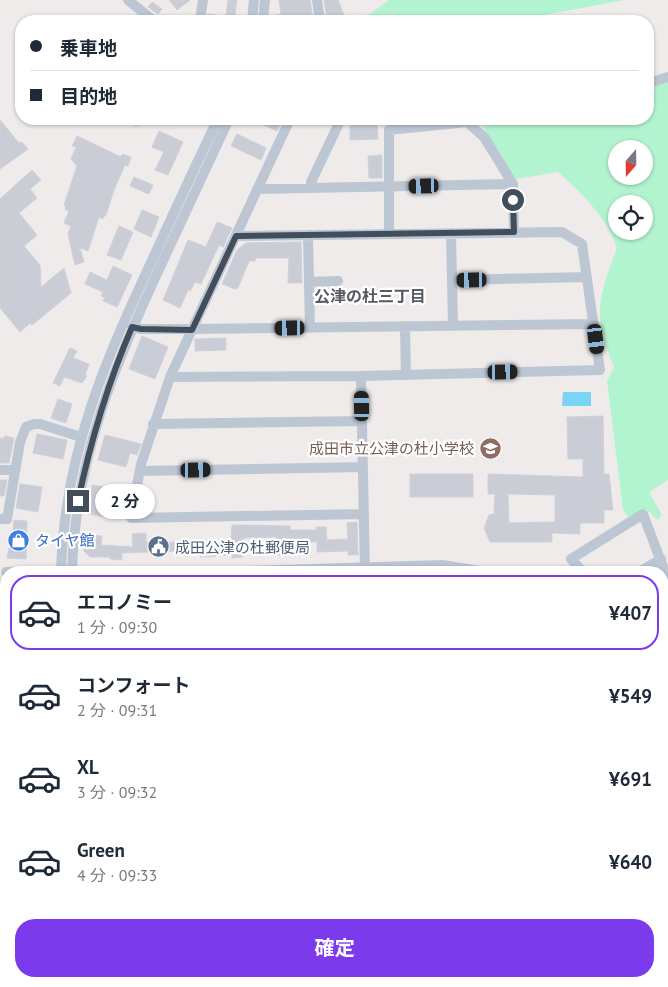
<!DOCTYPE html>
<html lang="ja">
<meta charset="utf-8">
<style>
:root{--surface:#fff;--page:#f2f2f3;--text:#1f2937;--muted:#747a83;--line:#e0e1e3;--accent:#7c3aed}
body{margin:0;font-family:"PT Sans","Noto Sans JP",sans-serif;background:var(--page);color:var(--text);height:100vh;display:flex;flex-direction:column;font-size:19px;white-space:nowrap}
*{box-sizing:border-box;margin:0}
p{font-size:16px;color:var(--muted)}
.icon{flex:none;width:28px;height:28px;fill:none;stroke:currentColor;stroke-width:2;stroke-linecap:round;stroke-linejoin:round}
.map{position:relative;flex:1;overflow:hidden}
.drawer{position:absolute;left:0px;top:566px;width:669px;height:421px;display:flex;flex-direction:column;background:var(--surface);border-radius:20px 20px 0 0;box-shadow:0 1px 4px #0004}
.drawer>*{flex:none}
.banner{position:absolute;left:15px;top:15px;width:639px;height:110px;border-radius:20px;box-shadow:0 1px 4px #0004;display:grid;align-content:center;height:110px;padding:0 15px;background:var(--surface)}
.needle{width:32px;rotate:200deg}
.buttons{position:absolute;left:608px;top:140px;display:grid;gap:10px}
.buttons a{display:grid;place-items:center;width:45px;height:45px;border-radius:50%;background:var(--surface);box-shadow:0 1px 4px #0004;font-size:25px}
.end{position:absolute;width:22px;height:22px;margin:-11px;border:6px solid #424e5b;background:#fff;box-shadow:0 0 0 2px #fff}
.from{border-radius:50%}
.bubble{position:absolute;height:35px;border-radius:18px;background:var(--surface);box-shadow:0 1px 4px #0004;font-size:16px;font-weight:700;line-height:35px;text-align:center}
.car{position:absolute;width:15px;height:30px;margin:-15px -8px;border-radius:6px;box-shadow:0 0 4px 1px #0007;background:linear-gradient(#222 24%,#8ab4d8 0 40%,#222 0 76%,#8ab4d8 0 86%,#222 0)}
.banner b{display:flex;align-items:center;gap:18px;height:48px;font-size:19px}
.banner b+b{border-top:1px solid var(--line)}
.banner i{width:12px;height:12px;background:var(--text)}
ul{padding:9px 0 0;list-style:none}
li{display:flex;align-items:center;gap:15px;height:75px;margin:0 10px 8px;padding:0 5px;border:2px solid transparent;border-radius:20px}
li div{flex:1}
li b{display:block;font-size:19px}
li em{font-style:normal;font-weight:700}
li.current{border-color:var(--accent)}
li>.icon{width:45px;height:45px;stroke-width:1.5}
.button{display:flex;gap:10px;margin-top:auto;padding:10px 15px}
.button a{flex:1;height:58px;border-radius:20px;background:var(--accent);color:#fff;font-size:20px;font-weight:700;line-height:58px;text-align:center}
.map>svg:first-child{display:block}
</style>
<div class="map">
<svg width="668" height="987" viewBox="0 0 668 987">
<rect width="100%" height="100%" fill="#efebeb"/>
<path fill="#b3f4d0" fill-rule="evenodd" d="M389,0H624L512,21H352L370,14Z
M668,81V480L649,492L662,515L658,520L646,509L628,517L623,510L607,381L614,367C592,314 598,299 617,248C607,218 582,193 558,172L516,179L478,119H648V87ZM616,149H644V176H616ZM616,204H644V231H616Z"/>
<path fill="#7ad4f6" d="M563,392H591V406H562Z"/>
<path fill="#cacdd5" stroke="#cfd1d9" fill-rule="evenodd" d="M169,0H190L177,10Z
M228,0H237L234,21H207L208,14L226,17Z
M279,0H310L313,21H276L275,15L281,14Z
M324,0H338L345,18L327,19Z
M152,2L162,9L158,14L148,7Z
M133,119H154L155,120L135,126Z
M267,119H283L277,131L264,125Z
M0,120L19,143L22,142L28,149L0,169Z
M377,123L378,139L350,140V124Z
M159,131L183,142L168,175L155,170L164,152L152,147Z
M237,134L266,148L261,160L231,146Z
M77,136L121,157L122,154L131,157L128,166L125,165L114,190L106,215L102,219L99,217L88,251L80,248L84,262L75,265L68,234L71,226L64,223L69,211L65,209L66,206L64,205L77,166L71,159L76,147L72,146Z
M382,155V178H369L368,156Z
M32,170L41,180L30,189L37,198L19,213L37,235L24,246L40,265L41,287L64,268L71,293L32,325L30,323L20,332L0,308V199Z
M134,177L153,185L149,194L130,186Z
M142,210L159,217L151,237L134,229Z
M217,222L232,228L223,247L219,245L201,284L195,282L190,291L188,290L180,308L163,300L188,240L206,247Z
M119,226L133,232L121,260L107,255Z
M301,242L302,283H288L289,258H256L255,261H249L238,288L235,289L222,284L237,250L246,243Z
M113,266L132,275L117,307L103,301L105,298L101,296L103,292L85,284L90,272L107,280Z
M142,336L168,347L155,379L129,369Z
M226,338V350L195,351V339Z
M70,348L77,351L73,358L89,364L85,375L87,376L82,383L64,377L60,386L53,383Z
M58,399L72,404L66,423L51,418Z
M603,416L604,474H609L613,510H604V523H580V534L552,533V542H490L484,528L489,515L494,514L495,494H488V474L583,477V459H568L567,417ZM508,494L555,495V522L509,523Z
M37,434L67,440L63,459L33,453Z
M105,435L141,444L137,455L130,453L126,467L98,460Z
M4,436L14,438L9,463H0V438L4,439Z
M410,474H473V497H410Z
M0,480H7L4,496H0Z
M20,484L42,487L38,512L16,508Z
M92,485L124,490L122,503L114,502L111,518L88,514Z
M14,520L27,521L26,559L7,558L9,548L12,547Z
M357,522L358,555H348V551L317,552V542H290V555H277L276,537L243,538V557L232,558V555L200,557V553L176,555V551L122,553V560L110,559V557H90L84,551L86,535L102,536L101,545L133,547L132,534L146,533V542L231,543L232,525H245L290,526V530H316V527H326L327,540L348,539L347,523Z"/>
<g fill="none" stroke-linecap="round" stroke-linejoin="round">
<path stroke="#bdc7d4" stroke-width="10" d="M128,0L154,21
M317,0L320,21
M200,21L203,0
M252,21L254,0
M263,21L265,0
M648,83L668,77
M290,119L170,377L141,464L131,518L364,514
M311,188V182L341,119
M257,189L513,184L514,232
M389,233V130L467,122L484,137L513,184
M451,233L453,325
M308,235L310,328
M452,280L587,277
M309,282L338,281
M132,327L141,329H191L594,324
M405,327L406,375
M361,376L365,572
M170,377L361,376L600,370L582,244L562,232L236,236
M153,424L362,421
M0,470H15
M140,471L363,467
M0,519H7L20,442L26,427L34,424H40L81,437
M6,572H212L443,565L485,572
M61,572C64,454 105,361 154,256C175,210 196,164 218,119
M72,572C75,459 115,364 162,263C184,215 207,167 229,119
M583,572L571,559L643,514L668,580
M639,572L661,559
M0,626H4L0,766
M662,700H668
M662,750H668
M662,805H668
M662,854H668
M662,902H668
M662,931H668
M662,977H668
M358,981L360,987
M477,981V987
M578,981V987
M631,981V987
M49,987V981
M60,987L61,981
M209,987L212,981"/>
<path stroke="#adb0b7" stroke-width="2.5" d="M662,915H668
M0,962L6,960"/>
</g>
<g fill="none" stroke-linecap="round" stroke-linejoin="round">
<path stroke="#424e5b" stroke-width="6" d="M78,501C91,439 107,385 132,327L141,329L192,330L236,236L514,232L513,200"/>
</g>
<defs>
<symbol id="school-disc" viewBox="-11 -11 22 22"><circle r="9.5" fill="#8d6e63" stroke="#fff"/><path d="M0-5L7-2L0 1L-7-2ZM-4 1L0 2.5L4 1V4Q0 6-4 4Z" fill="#fff"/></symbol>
<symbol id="shop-disc" viewBox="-11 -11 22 22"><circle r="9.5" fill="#3f7fe0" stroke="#fff"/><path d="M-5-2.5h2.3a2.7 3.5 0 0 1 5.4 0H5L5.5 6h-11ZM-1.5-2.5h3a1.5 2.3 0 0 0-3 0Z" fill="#fff"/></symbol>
<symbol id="civic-disc" viewBox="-11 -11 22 22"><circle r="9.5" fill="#5c6f8a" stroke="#fff"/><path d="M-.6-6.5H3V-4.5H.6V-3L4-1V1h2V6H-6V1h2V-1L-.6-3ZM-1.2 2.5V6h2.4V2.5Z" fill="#fff"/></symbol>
</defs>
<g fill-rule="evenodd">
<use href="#school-disc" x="478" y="436" width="25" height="25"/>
<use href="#shop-disc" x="6" y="528" width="25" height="25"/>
<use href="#civic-disc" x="146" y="534" width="25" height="25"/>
</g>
<g text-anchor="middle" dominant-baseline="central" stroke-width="4.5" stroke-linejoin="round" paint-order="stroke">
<g font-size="15" fill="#785e54" stroke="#fff" text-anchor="end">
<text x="474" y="448">成田市立公津の杜小学校</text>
</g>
<g font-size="15" fill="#366cbe" stroke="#fff" text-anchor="start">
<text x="35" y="540">タイヤ館</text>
</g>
<g font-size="15" fill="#4e5e75" stroke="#fff" text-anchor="start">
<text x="175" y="547">成田公津の杜郵便局</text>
</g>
<g font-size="16" font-weight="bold" fill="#585b62" stroke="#fff">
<text x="370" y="296">公津の杜三丁目</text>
</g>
</g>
</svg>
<div class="buttons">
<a><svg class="needle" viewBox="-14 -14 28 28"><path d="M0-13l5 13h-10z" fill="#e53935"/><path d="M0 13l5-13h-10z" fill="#747a83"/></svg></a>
<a><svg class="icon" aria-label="locate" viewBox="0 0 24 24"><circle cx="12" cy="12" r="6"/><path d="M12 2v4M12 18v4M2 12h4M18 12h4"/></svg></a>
</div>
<i class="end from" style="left:513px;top:200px"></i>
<i class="end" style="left:78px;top:501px"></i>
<div class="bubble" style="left:95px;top:484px;width:60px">2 分</div>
<i class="car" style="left:424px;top:186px;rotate:268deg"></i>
<i class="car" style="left:472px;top:280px;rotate:269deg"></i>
<i class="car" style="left:290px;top:328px;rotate:269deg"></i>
<i class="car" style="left:596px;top:339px;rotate:173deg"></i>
<i class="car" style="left:503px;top:372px;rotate:89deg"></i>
<i class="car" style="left:362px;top:406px;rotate:359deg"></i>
<i class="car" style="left:196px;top:470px;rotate:89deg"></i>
<div class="banner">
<b><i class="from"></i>乗車地</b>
<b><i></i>目的地</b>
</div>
<section class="drawer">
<ul>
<li class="current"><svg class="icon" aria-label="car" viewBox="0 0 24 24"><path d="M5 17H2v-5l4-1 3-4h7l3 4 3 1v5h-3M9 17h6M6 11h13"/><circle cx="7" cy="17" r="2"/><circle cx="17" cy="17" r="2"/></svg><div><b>エコノミー</b><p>1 分 · 09:30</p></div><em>¥407</em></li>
<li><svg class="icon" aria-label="car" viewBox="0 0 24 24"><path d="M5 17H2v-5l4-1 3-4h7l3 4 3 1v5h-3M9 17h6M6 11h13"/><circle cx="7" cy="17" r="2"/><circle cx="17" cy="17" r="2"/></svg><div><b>コンフォート</b><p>2 分 · 09:31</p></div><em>¥549</em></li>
<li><svg class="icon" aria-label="car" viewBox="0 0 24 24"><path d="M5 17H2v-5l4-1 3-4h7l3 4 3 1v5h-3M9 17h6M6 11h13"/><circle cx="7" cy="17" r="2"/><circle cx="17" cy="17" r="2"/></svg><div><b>XL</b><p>3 分 · 09:32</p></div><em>¥691</em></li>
<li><svg class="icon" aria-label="car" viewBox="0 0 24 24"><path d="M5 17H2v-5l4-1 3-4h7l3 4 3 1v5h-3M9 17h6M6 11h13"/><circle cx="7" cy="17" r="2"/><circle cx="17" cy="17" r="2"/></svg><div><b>Green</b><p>4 分 · 09:33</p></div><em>¥640</em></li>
</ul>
<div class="button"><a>確定</a></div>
</section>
</div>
